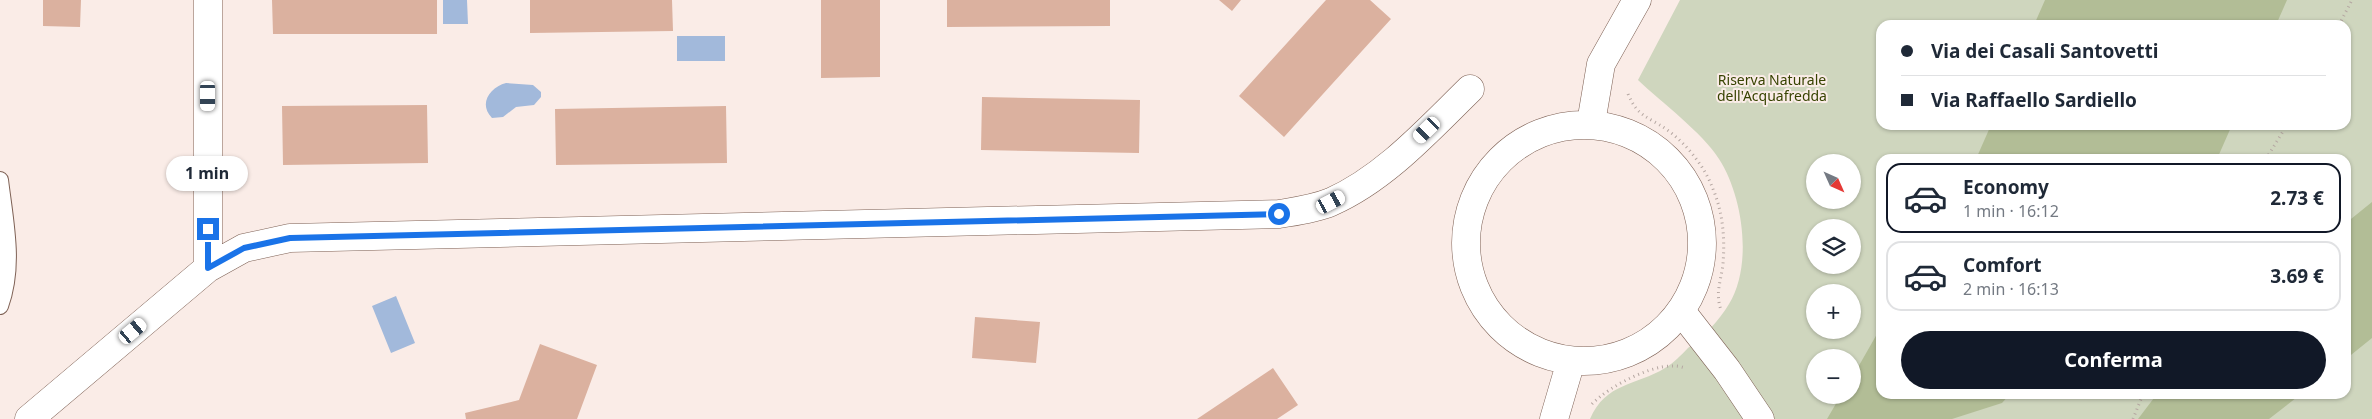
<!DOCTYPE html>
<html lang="it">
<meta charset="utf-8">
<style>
:root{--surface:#fff;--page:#f6f6f7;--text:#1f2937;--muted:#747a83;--line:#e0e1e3;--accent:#111827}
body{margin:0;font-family:"Noto Sans",sans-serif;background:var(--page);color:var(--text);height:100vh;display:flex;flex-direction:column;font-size:19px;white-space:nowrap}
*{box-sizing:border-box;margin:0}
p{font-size:16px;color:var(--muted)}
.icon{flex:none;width:28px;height:28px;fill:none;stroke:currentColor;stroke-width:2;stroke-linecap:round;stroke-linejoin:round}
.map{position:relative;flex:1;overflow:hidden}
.side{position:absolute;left:1876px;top:154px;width:475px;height:245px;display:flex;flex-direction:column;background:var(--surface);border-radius:15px;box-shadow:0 1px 4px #0004}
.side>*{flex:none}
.banner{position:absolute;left:1876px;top:20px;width:475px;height:110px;border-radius:15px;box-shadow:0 1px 4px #0004;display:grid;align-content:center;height:110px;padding:0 25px;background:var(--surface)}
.needle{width:32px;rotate:135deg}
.tools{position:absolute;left:1806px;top:154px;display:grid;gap:10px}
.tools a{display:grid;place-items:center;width:55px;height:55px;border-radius:50%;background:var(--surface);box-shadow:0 1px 4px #0004;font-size:25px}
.end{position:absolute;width:22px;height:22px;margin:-11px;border:6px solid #1a73e8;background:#fff;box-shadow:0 0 0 2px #fff}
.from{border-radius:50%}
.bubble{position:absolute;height:35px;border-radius:18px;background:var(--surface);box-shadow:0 1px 4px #0004;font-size:16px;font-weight:700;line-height:35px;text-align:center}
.car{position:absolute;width:15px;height:30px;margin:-15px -8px;border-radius:6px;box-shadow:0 0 4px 1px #0007;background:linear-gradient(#fff 24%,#345 0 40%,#fff 0 76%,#345 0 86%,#fff 0)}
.banner b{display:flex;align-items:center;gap:18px;height:48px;font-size:19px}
.banner b+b{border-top:1px solid var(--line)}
.banner i{width:12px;height:12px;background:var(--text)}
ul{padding:9px 0 0;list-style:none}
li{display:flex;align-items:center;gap:15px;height:70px;margin:0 10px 8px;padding:0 15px;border:2px solid var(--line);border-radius:15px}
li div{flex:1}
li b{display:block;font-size:19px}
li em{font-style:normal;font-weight:700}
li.selected{border-color:var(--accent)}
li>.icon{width:45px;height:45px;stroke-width:1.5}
.button{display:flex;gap:10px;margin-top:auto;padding:10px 25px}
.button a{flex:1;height:58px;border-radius:30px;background:var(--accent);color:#fff;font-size:20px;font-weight:700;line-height:58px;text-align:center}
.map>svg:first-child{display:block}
</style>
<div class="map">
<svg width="2372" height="419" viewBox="0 0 2372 419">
<rect width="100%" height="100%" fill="#faece7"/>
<path fill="#cfd6be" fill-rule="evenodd" d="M1680,0H2372V419H1590C1606,382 1636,386 1665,368C1674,363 1681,355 1688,348C1704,336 1719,321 1729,304C1753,265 1743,196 1719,159C1703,133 1661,102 1638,80ZM1881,25H2346V125H1881ZM1881,159H2346V394H1881ZM1815,162H1852V200H1815ZM1815,228H1852V265H1815ZM1815,292H1852V330H1815ZM1815,358H1852V395H1815Z"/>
<path fill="#b2bd96" d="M2045,0H2287L2276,25H2034Z
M1991,125H2232L2217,159H1976Z
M2372,202V338L2346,359V223Z
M1881,327V394H2010L2002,403L1952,419H1827L1841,395H1852L1853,376Z
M2157,394H2301L2269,419H2138Z"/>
<path fill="#a2b9db" d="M443,0H467L468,24H443Z
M677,36H725V61H677Z
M506,83L533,85L541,92V97L534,105L516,107L503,117L492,118C478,104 490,87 506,83Z
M396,296L415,343L391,353L372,306Z"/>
<path fill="#dbb19f" d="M43,0H81L80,27L43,26Z
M272,0H437V34H273Z
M530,0H672L673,31L530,33Z
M821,0H880V77L821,78Z
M947,0H1110V26L947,27Z
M1219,0H1241L1232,11Z
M1326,0H1370L1391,19L1284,137L1239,96Z
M982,97L1140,100L1139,153L981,150Z
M427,105L428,163L283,165L282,106Z
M726,106L727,163L556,165L555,109Z
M975,317L1040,322L1036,363L972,358Z
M540,344L597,365L577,419H466L465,413L519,400Z
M1273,368L1298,405L1277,419H1197Z"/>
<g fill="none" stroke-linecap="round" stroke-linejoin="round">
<defs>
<path id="service" d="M0,180C5,222 15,265 0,306"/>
<path id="minor" d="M208,0V268
M1681,311L1727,370L1760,419
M29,419L208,268L244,248L290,238L1279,214C1297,211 1314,209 1331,202C1385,178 1428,130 1470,89"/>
<path id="tertiary" d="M1591,123L1601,64L1637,0
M1466 243a118 118 0 1 1 236 0a118 118 0 1 1-236 0Z
M1554,419L1571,361"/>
</defs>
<use href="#service" stroke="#7e6155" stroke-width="18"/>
<use href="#minor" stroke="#7e6155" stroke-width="29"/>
<use href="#tertiary" stroke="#7e6155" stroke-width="29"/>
<path stroke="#b5a7a2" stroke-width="3" stroke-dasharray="1 4" stroke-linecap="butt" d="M2339,25L2352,0
M1628,94C1638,117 1647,116 1666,129C1686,143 1705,167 1713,189C1723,213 1725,238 1723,264C1721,281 1715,293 1721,310
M2266,159L2287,125
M1592,404C1609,386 1661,358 1685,368
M2133,419L2143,394"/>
<use href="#service" stroke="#fff" stroke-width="16"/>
<use href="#minor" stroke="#fff" stroke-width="28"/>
<use href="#tertiary" stroke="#fff" stroke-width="28"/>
</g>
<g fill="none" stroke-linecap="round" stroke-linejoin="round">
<path stroke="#1a73e8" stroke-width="6" d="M208,229V268L244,248L290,238L1279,214"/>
</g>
<g text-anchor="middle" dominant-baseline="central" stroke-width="4" stroke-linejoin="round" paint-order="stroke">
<g font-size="14" fill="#374301" stroke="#faece7">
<text x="1772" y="79">Riserva Naturale<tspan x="1772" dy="16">dell'Acquafredda</tspan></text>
</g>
</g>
</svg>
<div class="tools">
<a><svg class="needle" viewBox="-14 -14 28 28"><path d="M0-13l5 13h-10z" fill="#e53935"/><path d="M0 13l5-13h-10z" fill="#747a83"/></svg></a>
<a><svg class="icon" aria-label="layers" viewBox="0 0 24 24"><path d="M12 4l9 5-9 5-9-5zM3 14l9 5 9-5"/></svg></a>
<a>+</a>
<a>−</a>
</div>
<i class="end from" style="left:1279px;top:214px"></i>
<i class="end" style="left:208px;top:229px"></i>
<div class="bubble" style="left:166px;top:156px;width:82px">1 min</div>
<i class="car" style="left:208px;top:96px;rotate:180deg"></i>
<i class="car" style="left:1427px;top:130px;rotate:226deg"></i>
<i class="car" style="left:1331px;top:202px;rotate:62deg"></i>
<i class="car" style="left:133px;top:331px;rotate:50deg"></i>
<div class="banner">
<b><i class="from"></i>Via dei Casali Santovetti</b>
<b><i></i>Via Raffaello Sardiello</b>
</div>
<section class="side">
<ul>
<li class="selected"><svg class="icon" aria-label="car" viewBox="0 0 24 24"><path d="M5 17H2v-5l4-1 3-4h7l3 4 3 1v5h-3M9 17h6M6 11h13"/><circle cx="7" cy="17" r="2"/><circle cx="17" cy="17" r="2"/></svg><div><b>Economy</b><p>1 min · 16:12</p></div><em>2.73 €</em></li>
<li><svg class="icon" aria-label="car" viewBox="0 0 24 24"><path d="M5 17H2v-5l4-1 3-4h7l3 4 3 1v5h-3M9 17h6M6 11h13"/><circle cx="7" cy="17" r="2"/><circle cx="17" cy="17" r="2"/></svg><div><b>Comfort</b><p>2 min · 16:13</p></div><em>3.69 €</em></li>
</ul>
<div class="button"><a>Conferma</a></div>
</section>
</div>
